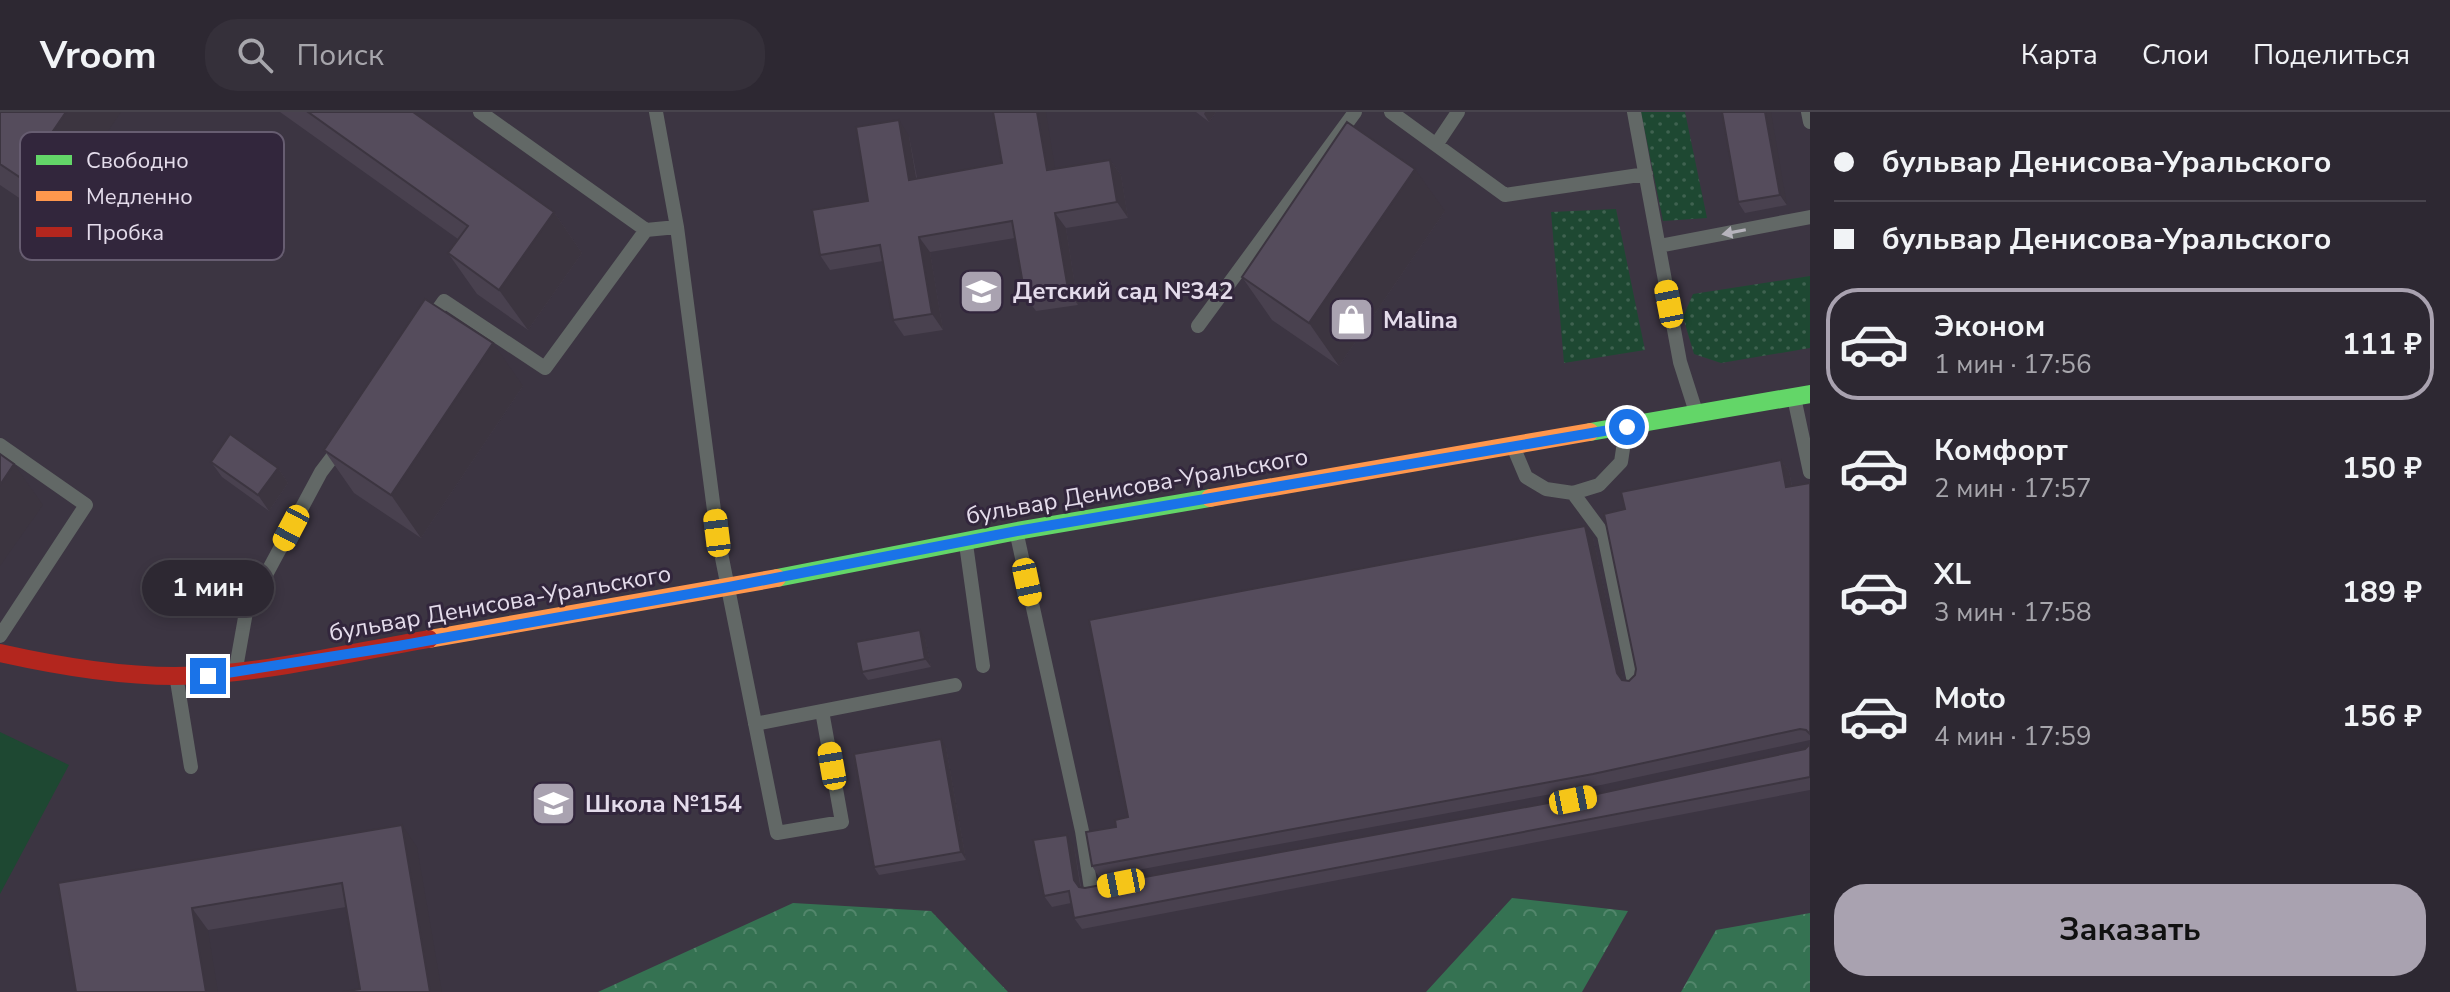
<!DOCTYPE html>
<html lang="ru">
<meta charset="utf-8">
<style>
:root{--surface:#2d2832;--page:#35303a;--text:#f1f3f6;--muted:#a7a6ac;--line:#48444d;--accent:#a9a2b0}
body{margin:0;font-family:"Nunito Sans",sans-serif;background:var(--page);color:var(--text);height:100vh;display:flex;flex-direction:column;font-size:30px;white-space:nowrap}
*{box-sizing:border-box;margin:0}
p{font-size:26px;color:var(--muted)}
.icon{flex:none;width:44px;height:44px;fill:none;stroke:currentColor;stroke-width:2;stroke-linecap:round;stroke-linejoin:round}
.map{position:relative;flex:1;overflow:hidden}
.sheet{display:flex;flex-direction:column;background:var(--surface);width:640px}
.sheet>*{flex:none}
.guide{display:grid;align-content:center;height:176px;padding:0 24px;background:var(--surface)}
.end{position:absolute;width:36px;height:36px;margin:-18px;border:10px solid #1a73e8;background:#fff;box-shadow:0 0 0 4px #fff}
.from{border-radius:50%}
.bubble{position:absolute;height:56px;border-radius:28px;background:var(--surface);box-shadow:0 4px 12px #0003,0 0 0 2px var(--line);font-size:26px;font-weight:700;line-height:56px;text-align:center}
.car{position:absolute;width:24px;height:48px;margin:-24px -12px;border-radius:10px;box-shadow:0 0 6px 2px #0007;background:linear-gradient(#f5c518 24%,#345 0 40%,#f5c518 0 76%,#345 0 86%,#f5c518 0)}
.guide b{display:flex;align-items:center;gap:28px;height:76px;font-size:30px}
.guide b+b{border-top:2px solid var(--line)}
.guide i{width:20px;height:20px;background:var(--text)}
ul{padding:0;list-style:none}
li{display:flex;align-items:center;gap:24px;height:112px;margin:0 16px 12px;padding:0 8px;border:4px solid transparent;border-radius:32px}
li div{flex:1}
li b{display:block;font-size:30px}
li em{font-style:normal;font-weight:700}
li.selected{border-color:var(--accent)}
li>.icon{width:72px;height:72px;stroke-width:1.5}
.action{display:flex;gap:16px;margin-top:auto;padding:16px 24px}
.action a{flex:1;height:92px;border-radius:32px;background:var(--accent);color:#111;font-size:32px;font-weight:700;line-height:92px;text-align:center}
header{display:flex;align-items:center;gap:48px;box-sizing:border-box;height:112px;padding:0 40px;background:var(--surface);border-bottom:2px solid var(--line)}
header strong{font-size:38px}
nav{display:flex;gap:44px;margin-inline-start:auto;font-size:28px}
.search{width:560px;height:72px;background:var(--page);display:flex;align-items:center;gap:20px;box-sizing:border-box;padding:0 28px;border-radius:32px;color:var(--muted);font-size:30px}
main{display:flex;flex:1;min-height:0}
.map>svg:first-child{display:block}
</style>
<header>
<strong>Vroom</strong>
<div class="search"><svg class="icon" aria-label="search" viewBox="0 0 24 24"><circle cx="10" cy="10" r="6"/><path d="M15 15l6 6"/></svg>Поиск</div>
<nav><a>Карта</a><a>Слои</a><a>Поделиться</a></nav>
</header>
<main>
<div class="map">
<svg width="1810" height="880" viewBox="0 0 1810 880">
<defs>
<pattern id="grass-dots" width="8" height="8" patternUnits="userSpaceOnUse" patternTransform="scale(2)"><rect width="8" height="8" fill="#1e4832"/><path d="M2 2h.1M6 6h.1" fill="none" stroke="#3f6250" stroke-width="1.8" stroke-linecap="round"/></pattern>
<pattern id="forest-crowns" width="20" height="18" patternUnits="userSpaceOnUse" patternTransform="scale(2)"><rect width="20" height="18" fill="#357252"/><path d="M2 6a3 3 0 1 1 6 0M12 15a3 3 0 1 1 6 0" fill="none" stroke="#52866b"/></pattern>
</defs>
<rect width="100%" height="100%" fill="#3c3542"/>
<path fill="url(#grass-dots)" d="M1641,0H1685L1707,106L1663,109Z
M1616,97L1645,238L1564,251L1551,100Z
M1810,164V236L1721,251L1694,242L1683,205L1693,182Z"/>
<path fill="url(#forest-crowns)" d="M1512,786L1628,799L1582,880H1426Z
M793,791L931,799L1008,880H598Z
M1810,801V880H1681L1716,818Z"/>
<path fill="#1e4832" d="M0,620L69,653L0,782Z"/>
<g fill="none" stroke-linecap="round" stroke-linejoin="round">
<path stroke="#626866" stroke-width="14" d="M480,0L646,118L677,115
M656,0L677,115L717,421L777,721L842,710L822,599
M1391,0L1505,83L1646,62
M1634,0L1680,250L1695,297
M1808,0L1810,10
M1436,33L1458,0
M1659,134L1810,105
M429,210L444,189L545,256L646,118
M1198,214L1355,0
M1795,290L1810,360
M0,333L86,393L0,524
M1515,339L1526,365L1546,377L1573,381L1599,373L1621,350L1626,317
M1573,381L1604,423L1634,570
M1017,423L1082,719L1091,777L1109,773
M966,432L983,554
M236,556L246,500L321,360L340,335
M177,569L191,655
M755,612L955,573"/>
<path stroke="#63d668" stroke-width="18" d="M1590,320L1810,282
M777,466L1017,419L1210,386"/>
<path stroke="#ff974d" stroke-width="18" d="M1210,386L1590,320
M429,527L777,466"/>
<path stroke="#b3261e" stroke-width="18" d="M0,541C58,554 116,564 175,564C259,563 347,541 429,527"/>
</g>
<path fill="#49414f" d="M0,0L49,106L0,73Z
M280,0H413L554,100L582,141L528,218L477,182L448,141L458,127Z
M1196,0H1216L1209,10Z
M1722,0L1787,93L1745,101L1738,90Z
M909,24L917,66L1002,51L1055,57L1110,48L1121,63L1128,106L1066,116L1078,193L1036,199L1025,184L1015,126L930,140L943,218L904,224L893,208L883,149L830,158L820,143L868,89Z
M1445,99L1339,254L1272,208L1242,165Z
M523,274L421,426L354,381L324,338Z
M1781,348L1789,359L1792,374L1810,371V628L1601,673L1099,765L1092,754L1116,715L1128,705L1593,425L1623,568L1629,569L1635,563L1636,557L1625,397Z
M211,350L278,356L288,371L269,399L222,365Z
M925,526L931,555L868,568L862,560Z
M1810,632V678L1082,817L1074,806L1071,791L1052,795L1044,784L1074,734L1081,775L1085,776L1597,682L1805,637Z
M946,635L966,748L879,763L874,755Z
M417,735L360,877L346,795L208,818L58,771Z"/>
<path fill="#3c3540" d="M66,0H121L49,106L21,66Z
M1037,0H1046L1058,74L1047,58Z
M1205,0H1216L1209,10L1204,2Z
M1765,0H1771L1787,93L1780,83Z
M899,8L909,24L919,83L909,68Z
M1110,48L1121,63L1128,106L1117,90Z
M1415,57L1445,99L1339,254L1309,211Z
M554,100L582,141L528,218L499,178Z
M1055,101L1066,116L1078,193L1068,177Z
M919,125L930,140L943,218L932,202Z
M493,231L523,274L421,426L391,383Z
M1781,348L1789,359L1794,386L1786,375Z
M14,352L43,393L0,454V373Z
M278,356L288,371L269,399L258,383Z
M1585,414L1593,425L1624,572L1617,561Z
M920,518L925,526L931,555L925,547Z
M941,627L946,635L966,748L961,740Z
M402,713L417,735L442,880H430Z
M1067,723L1074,734L1081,779L1074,768Z
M192,796L208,818L218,880H206Z"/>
<path fill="#554c5c" stroke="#3c3540" stroke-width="2" d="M0,0H66L21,66L0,52Z
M308,0H413L554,100L499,178L448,141L468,114Z
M993,0H1037L1047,58L1110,48L1117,90L1055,101L1068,177L1025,184L1012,109L919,125L932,202L893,208L880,133L820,143L812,98L868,89L856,15L899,8L909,68L1002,51Z
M1722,0H1765L1780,83L1738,90Z
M1347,10L1415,57L1309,211L1242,165Z
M425,187L493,231L391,383L324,338Z
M230,322L278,356L258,383L211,350Z
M0,342L14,352L0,373Z
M1781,348L1786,375L1810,371V622L1806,618L1800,617L1593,662L1092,754L1086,720L1116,715L1115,708L1128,705L1089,508L1585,414L1617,561L1622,568L1629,569L1635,563L1636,557L1604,402L1625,397L1621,380Z
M920,518L925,547L862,560L856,530Z
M941,627L961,740L874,755L854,642Z
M1810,632V665L1074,806L1069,779L1044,784L1033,728L1067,723L1074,768L1079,775L1085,776L1597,682L1805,637Z
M402,713L430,880H343L360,877L342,771L192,796L206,880H76L58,771Z"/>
<defs><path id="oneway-solid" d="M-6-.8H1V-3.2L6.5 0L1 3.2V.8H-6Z" transform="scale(2)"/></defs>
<use fill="#b6b3bc" href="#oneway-solid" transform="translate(1734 120) rotate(169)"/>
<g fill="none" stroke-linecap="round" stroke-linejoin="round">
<path stroke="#1a73e8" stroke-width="10" d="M208,564L398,534L729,475L1017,419L1627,315"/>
</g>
<defs>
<symbol id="school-square" viewBox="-11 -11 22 22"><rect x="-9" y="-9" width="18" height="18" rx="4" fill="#a9a2b0" stroke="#32263c"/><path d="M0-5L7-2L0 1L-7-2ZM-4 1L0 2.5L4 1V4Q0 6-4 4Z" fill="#fff"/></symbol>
<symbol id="shop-square" viewBox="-11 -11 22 22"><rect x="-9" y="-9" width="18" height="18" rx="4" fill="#a9a2b0" stroke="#32263c"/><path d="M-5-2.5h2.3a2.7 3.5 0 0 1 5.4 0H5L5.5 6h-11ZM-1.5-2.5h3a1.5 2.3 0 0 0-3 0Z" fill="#fff"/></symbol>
</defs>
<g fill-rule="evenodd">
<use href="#school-square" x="956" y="154" width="51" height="51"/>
<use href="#shop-square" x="1326" y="182" width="51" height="51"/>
<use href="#school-square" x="528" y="666" width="51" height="51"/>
</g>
<g text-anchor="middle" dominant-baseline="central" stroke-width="6" stroke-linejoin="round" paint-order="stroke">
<g font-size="24" font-weight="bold" fill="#e4dceb" stroke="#32263c" text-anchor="start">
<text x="1013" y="179">Детский сад №342</text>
<text x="1383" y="208">Malina</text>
<text x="585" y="692">Школа №154</text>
</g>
<g font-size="24" fill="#e4dceb" stroke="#32263c">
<text transform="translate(1137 374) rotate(-10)">бульвар Денисова-Уральского</text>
<text transform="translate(500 491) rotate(-10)">бульвар Денисова-Уральского</text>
</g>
</g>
<rect x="20" y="20" width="264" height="128" rx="12" fill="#32263c" stroke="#675d71" stroke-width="2"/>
<rect x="36" y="43" width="36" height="10" fill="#63d668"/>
<rect x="36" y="79" width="36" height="10" fill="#ff974d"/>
<rect x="36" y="115" width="36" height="10" fill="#b3261e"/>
<g font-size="22" fill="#e4dceb">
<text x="86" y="56">Свободно</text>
<text x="86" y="92">Медленно</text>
<text x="86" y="128">Пробка</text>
</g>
</svg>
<i class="end from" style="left:1627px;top:315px"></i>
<i class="end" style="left:208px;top:564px"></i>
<div class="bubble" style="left:142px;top:448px;width:132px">1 мин</div>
<i class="car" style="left:1669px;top:192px;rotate:349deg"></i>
<i class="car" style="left:291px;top:416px;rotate:208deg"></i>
<i class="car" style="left:717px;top:421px;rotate:353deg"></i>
<i class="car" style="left:1027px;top:470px;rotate:168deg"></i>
<i class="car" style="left:832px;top:654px;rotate:350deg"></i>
<i class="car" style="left:1573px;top:688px;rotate:79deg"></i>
<i class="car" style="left:1121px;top:771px;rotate:259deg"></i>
</div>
<section class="sheet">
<div class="guide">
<b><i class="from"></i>бульвар Денисова-Уральского</b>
<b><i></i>бульвар Денисова-Уральского</b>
</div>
<ul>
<li class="selected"><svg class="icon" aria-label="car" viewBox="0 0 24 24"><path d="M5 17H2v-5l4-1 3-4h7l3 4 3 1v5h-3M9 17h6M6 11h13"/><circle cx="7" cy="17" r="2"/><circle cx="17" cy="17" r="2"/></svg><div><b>Эконом</b><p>1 мин · 17:56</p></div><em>111 ₽</em></li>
<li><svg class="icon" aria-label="car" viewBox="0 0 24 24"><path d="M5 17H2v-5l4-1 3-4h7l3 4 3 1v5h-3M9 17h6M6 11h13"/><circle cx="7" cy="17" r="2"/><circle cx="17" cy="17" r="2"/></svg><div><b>Комфорт</b><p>2 мин · 17:57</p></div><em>150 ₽</em></li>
<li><svg class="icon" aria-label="car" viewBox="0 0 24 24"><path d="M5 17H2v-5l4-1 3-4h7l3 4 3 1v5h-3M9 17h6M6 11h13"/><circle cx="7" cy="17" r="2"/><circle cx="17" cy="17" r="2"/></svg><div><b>XL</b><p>3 мин · 17:58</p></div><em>189 ₽</em></li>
<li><svg class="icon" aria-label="car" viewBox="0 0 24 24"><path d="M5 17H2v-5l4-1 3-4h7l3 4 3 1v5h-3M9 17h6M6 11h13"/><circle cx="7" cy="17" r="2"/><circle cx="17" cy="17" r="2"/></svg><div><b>Moto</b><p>4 мин · 17:59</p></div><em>156 ₽</em></li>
</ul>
<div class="action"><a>Заказать</a></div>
</section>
</main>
